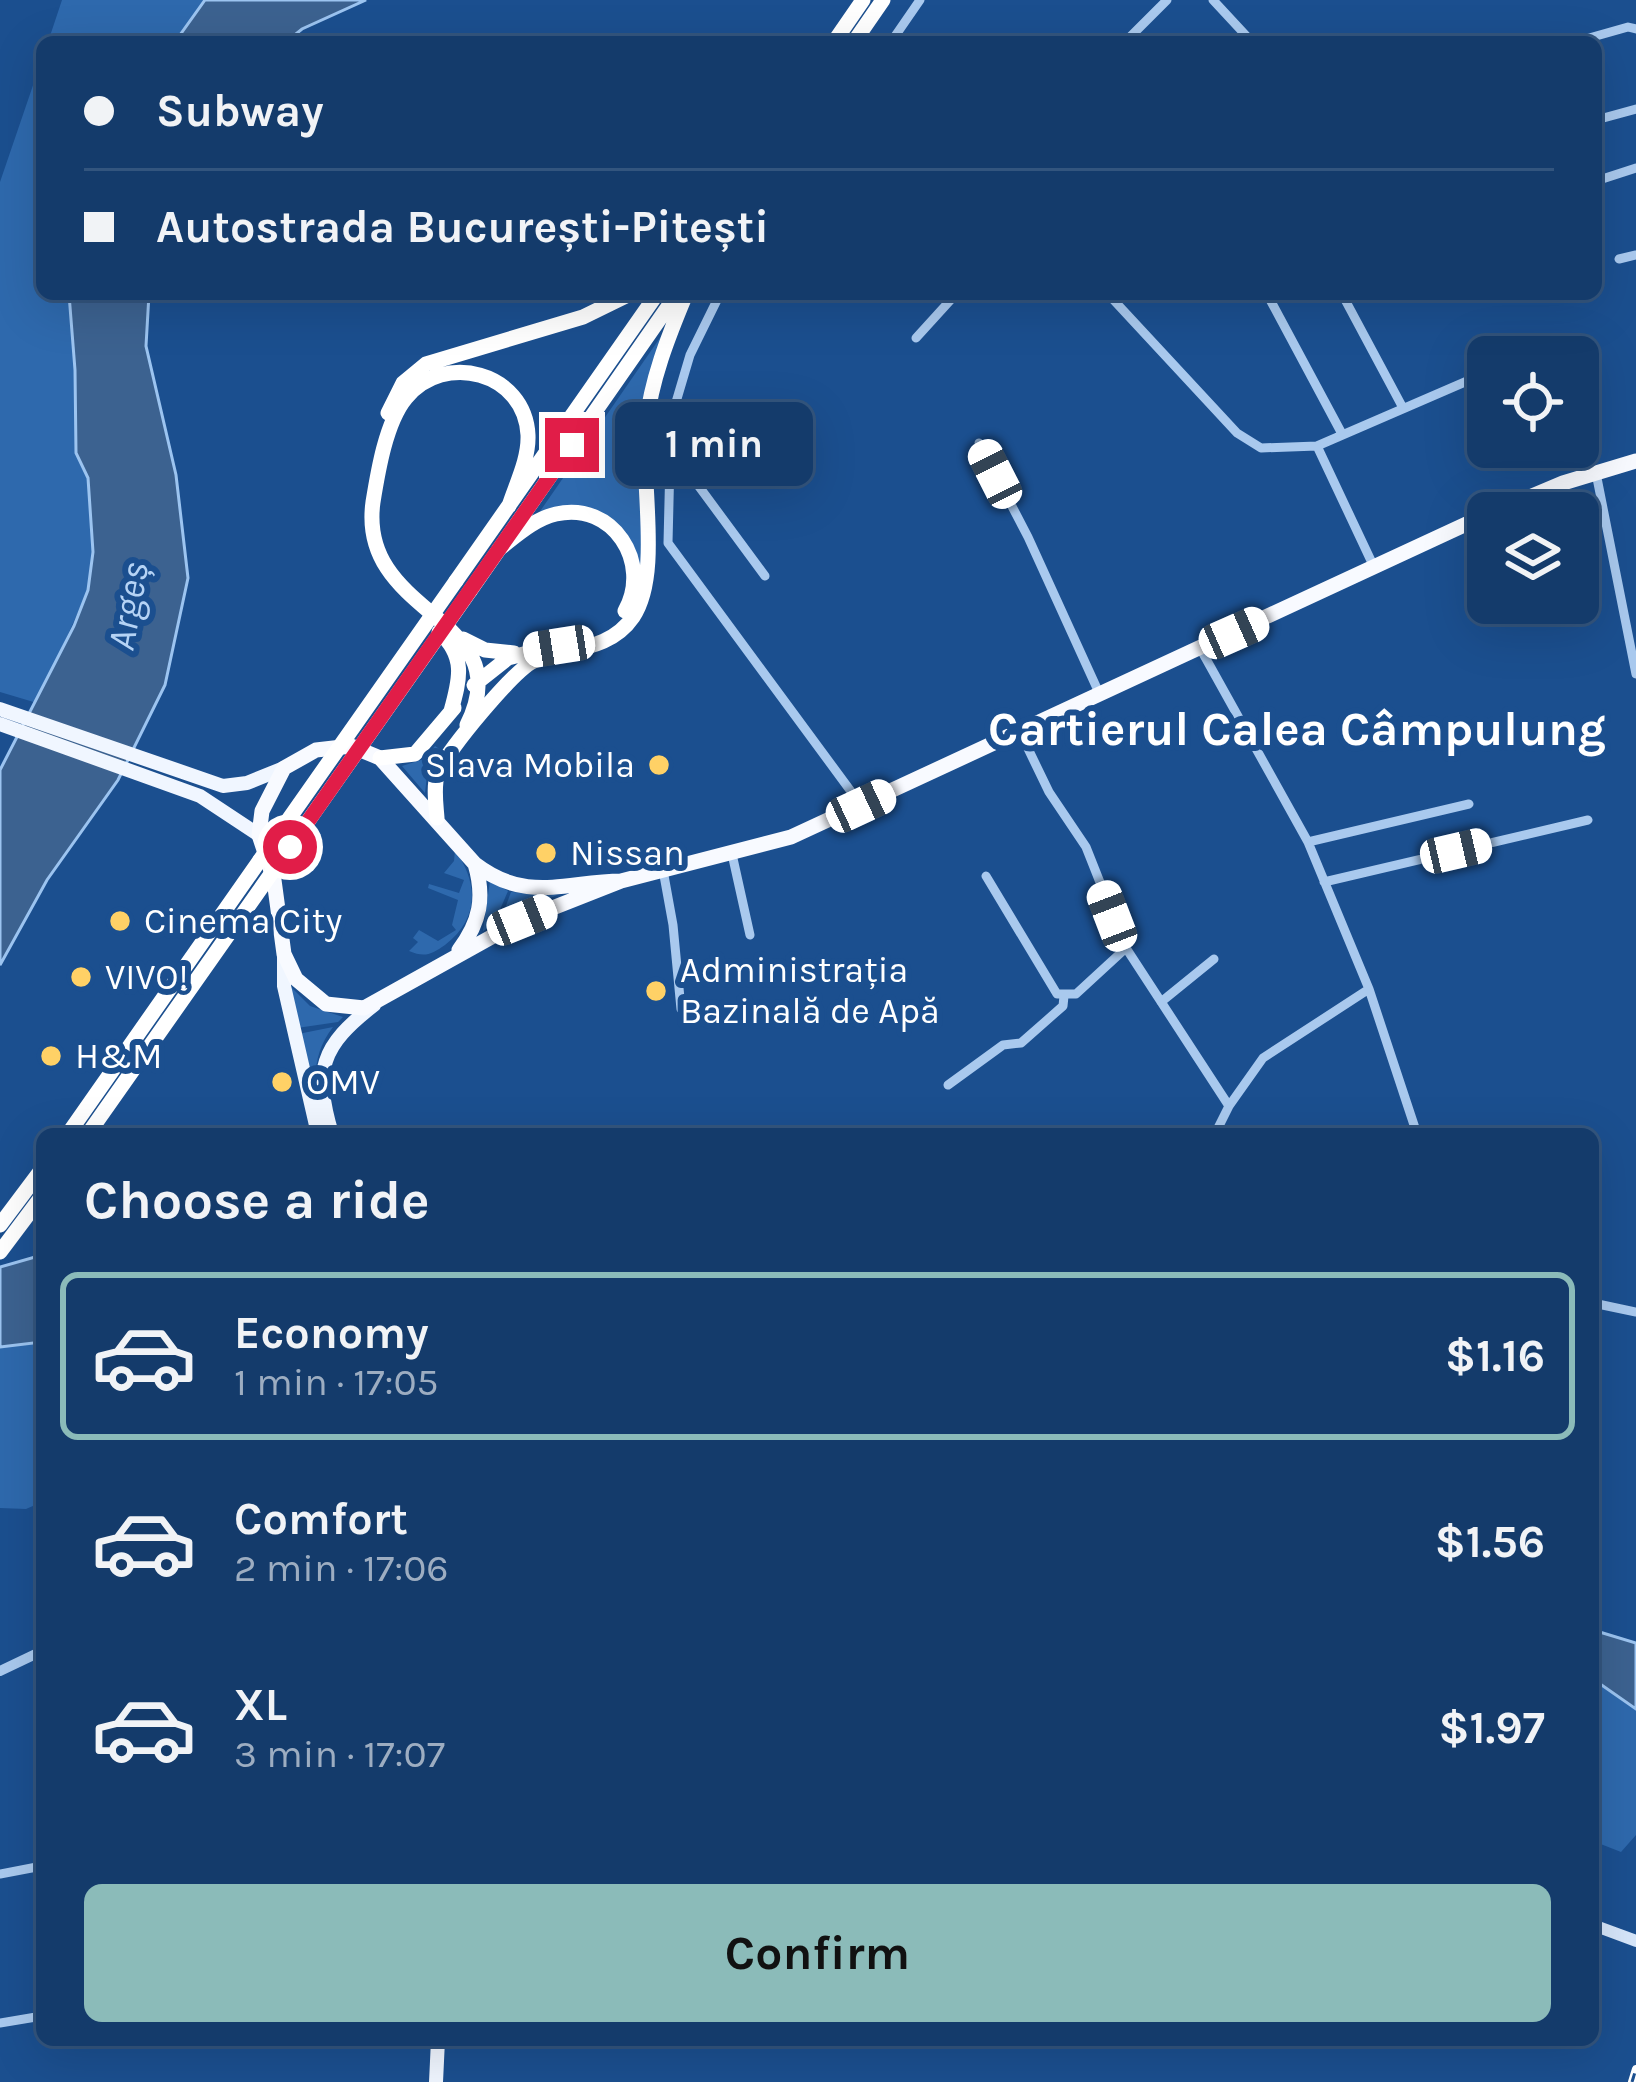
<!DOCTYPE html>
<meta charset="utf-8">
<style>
:root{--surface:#143b6b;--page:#1d4271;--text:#f1f3f6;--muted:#9dadc1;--line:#33557e;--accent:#8bbbb9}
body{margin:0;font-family:Karla,sans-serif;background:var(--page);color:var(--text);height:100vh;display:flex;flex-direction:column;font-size:45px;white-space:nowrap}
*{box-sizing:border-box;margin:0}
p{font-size:39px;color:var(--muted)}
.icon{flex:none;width:66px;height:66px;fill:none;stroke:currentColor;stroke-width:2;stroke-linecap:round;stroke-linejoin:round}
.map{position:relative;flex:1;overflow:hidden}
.details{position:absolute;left:36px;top:1128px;width:1563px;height:918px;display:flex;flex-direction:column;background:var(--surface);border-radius:18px;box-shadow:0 12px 48px #0002,0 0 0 3px var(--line)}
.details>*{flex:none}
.banner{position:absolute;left:36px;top:36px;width:1566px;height:264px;border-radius:18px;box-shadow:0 12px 48px #0002,0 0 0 3px var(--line);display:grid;align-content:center;height:264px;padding:0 48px;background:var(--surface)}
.fabs{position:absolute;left:1467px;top:336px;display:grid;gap:24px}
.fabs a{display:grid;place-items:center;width:132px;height:132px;border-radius:18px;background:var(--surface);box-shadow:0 12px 48px #0002,0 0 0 3px var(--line);font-size:60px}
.end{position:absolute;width:54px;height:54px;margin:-27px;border:15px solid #e11d48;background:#fff;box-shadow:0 0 0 6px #fff}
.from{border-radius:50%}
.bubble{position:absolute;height:84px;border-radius:18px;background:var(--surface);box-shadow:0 12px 48px #0002,0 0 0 3px var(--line);font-size:39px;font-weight:700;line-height:84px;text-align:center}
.car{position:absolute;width:36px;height:72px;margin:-36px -18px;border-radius:15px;box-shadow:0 0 9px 3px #0007;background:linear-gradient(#fff 24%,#345 0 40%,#fff 0 76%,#345 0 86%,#fff 0)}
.banner b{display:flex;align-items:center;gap:42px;height:114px;font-size:45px}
.banner b+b{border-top:3px solid var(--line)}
.banner i{width:30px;height:30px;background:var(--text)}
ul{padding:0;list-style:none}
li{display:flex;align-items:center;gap:36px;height:168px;margin:0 24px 18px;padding:0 24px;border:6px solid transparent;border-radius:18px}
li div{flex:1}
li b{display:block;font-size:45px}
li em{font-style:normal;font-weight:700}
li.on{border-color:var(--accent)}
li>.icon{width:108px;height:108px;stroke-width:1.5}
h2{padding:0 48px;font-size:54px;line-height:144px}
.button{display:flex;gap:24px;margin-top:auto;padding:24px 48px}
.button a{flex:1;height:138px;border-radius:18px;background:var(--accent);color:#111;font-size:48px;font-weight:700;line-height:138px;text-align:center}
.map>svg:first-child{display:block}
</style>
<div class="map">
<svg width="1636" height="2082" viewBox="0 0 1636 2082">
<rect width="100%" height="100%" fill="#1b4f8f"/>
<path fill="#2e69ad" d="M62,0H205L175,42H48Z
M42,59V294H69L75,370L76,453L88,478L93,552L88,590L37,703L0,692V182Z
M664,332L654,372L643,580L603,516L534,520Z
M435,746L441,750L427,775L425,793L402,766L424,759Z
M455,850C479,884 479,919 445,945C432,954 425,958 409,951L418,942L413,938L419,930L438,941L456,930L452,925L458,900L428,888L429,884L459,893L464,880L444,873L454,861Z
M490,881L508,891L493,926L483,931Z
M511,892L557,895L500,922Z
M288,984L310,1006L343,1017L338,1022L297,1028Z
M333,1027C308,1060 315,1090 324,1127L298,1034Z
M42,1342V1502L26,1509L0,1508V1347Z
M1593,1679L1636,1709V1835L1621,1852L1593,1841Z"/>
<path fill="#3c6290" stroke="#9cc4f0" stroke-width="3" d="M205,0H366L302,29L286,42H175Z
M69,294H149L146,346L176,475L188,578L165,685L118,780L47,880L0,965V770L74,626L88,590L93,552L88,478L76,453L75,370Z
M42,1255V1342L0,1347V1267Z
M1593,1630L1636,1643V1709L1593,1679Z"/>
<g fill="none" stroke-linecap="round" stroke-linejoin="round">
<path stroke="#a9c9ee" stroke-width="9" d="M1213,0L1252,42
M891,42L920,0
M1125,42L1167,0
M1575,42L1628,27L1636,29
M1596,120L1636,109
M1596,181L1636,168
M1619,259L1636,255
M720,294L690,355L671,419L668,543L861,805
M1108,294L1237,433L1261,448L1317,446L1488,372
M1267,294L1341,432
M1342,294L1403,408
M916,338L956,294
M979,443L1028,537L1100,695
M1317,446L1374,567
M1596,473L1636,674
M667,481L680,473L692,477L765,576
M1200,648L1308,842L1369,989L1417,1134
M1020,732L1049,792L1086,847L1126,948L1229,1106
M1308,842L1469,804
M732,854L750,935
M663,870L673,925L681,1009
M986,876L1057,994H1076L1126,948
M1324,882L1588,820
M1161,1002L1214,959
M948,1085L1003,1045L1021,1043L1063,1006L1064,996
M1215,1134L1229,1106L1263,1058L1369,989
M1593,1303L1636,1312
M0,1874L42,1866
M0,2023L42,2016"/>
<path stroke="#a9c9ee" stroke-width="10" d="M0,1671L42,1651"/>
<path stroke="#d6e6fa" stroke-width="12" d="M1593,1925L1636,1941"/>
<path stroke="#f0f6ff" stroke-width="14" d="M0,709L223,786L247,783L284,768
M0,724L200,796L259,835
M284,954V986L318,1134
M332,1134C313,1070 321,1046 374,1005
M436,2082L438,2040"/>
<path stroke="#f8faff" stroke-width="15" d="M1491,513L1563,483L1636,461
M621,881C564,882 526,903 475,864L380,758L351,746L316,750L284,768L262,811L259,835L274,880L284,954L296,979L326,1004L364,1008L522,920L621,881L791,837L1488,514
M459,950C480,922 485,898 475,864"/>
<path stroke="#fff" stroke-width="15" d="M834,42L863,0
M854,42L883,0
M388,413L403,383L426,364L583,317L630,294
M499,549C516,536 534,519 556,514C613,501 652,563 625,611
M456,581L657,294
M470,591L677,294
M439,632C466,656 460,679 451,711
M463,639L485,650L514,653
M474,685L508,658L547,648
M467,725C522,616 357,618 373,502C378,471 386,422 406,398C444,351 525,372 528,435C529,459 516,484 509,506
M380,758L415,754L454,708
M437,818C436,804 433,786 438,772C447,751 514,670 534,661C568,647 609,652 633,617C662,574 640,480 646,426C651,380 668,337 686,294
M68,1134L260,860
M0,1225L42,1169
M0,1252L42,1196"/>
<defs>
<path id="rail" d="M1632,2082L1636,2069"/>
</defs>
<use href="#rail" stroke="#fff" stroke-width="8"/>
<use href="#rail" stroke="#1b4f8f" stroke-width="3" stroke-dasharray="9" stroke-linecap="butt"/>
<path stroke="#fff" stroke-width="15" d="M260,860L456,581
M88,1134L470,591"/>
</g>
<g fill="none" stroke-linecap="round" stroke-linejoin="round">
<path stroke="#e11d48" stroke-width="15" d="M290,847L572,445"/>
</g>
<g fill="#ffd166" stroke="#1b4f8f" stroke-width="4.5">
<circle cx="659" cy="765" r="12"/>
<circle cx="546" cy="853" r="12"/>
<circle cx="120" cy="921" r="12"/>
<circle cx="81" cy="977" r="12"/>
<circle cx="656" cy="991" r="12"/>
<circle cx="51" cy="1056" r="12"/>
<circle cx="282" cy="1082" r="12"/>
</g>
<g text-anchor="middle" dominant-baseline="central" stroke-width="12" stroke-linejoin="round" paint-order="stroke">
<g font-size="36" fill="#fff" stroke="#1b4f8f" text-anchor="start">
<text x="635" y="765" text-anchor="end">Slava Mobila</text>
<text x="570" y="853">Nissan</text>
<text x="144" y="921">Cinema City</text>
<text x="680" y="970">Administrația<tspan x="680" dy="41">Bazinală de Apă</tspan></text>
<text x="105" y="977">VIVO!</text>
<text x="75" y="1056">H&amp;M</text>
<text x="306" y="1082">OMV</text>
</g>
<g font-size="39" font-style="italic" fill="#b5d3f5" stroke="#1b4f8f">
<text transform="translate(128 606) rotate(-80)">Argeș</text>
</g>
<g font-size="48" font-weight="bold" fill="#fff" stroke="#1b4f8f">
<text x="1297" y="729">Cartierul Calea Câmpulung</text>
</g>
</g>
</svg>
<div class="fabs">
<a><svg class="icon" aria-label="locate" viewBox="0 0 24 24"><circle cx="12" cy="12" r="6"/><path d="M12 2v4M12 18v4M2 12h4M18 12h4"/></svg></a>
<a><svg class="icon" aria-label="layers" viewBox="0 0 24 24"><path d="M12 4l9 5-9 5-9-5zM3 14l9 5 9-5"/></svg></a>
</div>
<i class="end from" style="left:290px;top:847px"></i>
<i class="end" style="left:572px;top:445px"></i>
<div class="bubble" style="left:615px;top:402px;width:198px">1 min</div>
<i class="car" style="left:995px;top:474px;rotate:333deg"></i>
<i class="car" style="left:1234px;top:633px;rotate:66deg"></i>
<i class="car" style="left:559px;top:646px;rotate:261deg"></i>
<i class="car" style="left:861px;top:806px;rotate:65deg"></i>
<i class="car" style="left:1456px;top:851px;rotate:77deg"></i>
<i class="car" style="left:1112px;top:916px;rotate:339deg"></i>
<i class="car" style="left:522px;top:920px;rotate:68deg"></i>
<div class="banner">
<b><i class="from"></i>Subway</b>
<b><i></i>Autostrada București-Pitești</b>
</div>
<section class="details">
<h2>Choose a ride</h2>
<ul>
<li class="on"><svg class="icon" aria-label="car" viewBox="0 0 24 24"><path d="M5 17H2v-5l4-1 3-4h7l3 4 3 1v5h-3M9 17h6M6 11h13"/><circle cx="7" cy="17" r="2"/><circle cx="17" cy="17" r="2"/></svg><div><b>Economy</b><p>1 min · 17:05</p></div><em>$1.16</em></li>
<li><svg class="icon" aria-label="car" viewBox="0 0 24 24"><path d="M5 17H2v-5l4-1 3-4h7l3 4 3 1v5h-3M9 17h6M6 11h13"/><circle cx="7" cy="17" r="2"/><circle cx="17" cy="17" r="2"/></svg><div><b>Comfort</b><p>2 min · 17:06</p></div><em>$1.56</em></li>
<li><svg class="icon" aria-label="car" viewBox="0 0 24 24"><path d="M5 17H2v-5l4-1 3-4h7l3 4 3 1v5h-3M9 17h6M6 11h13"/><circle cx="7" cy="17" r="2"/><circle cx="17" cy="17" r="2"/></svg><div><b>XL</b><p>3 min · 17:07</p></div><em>$1.97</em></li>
</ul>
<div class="button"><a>Confirm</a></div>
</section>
</div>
